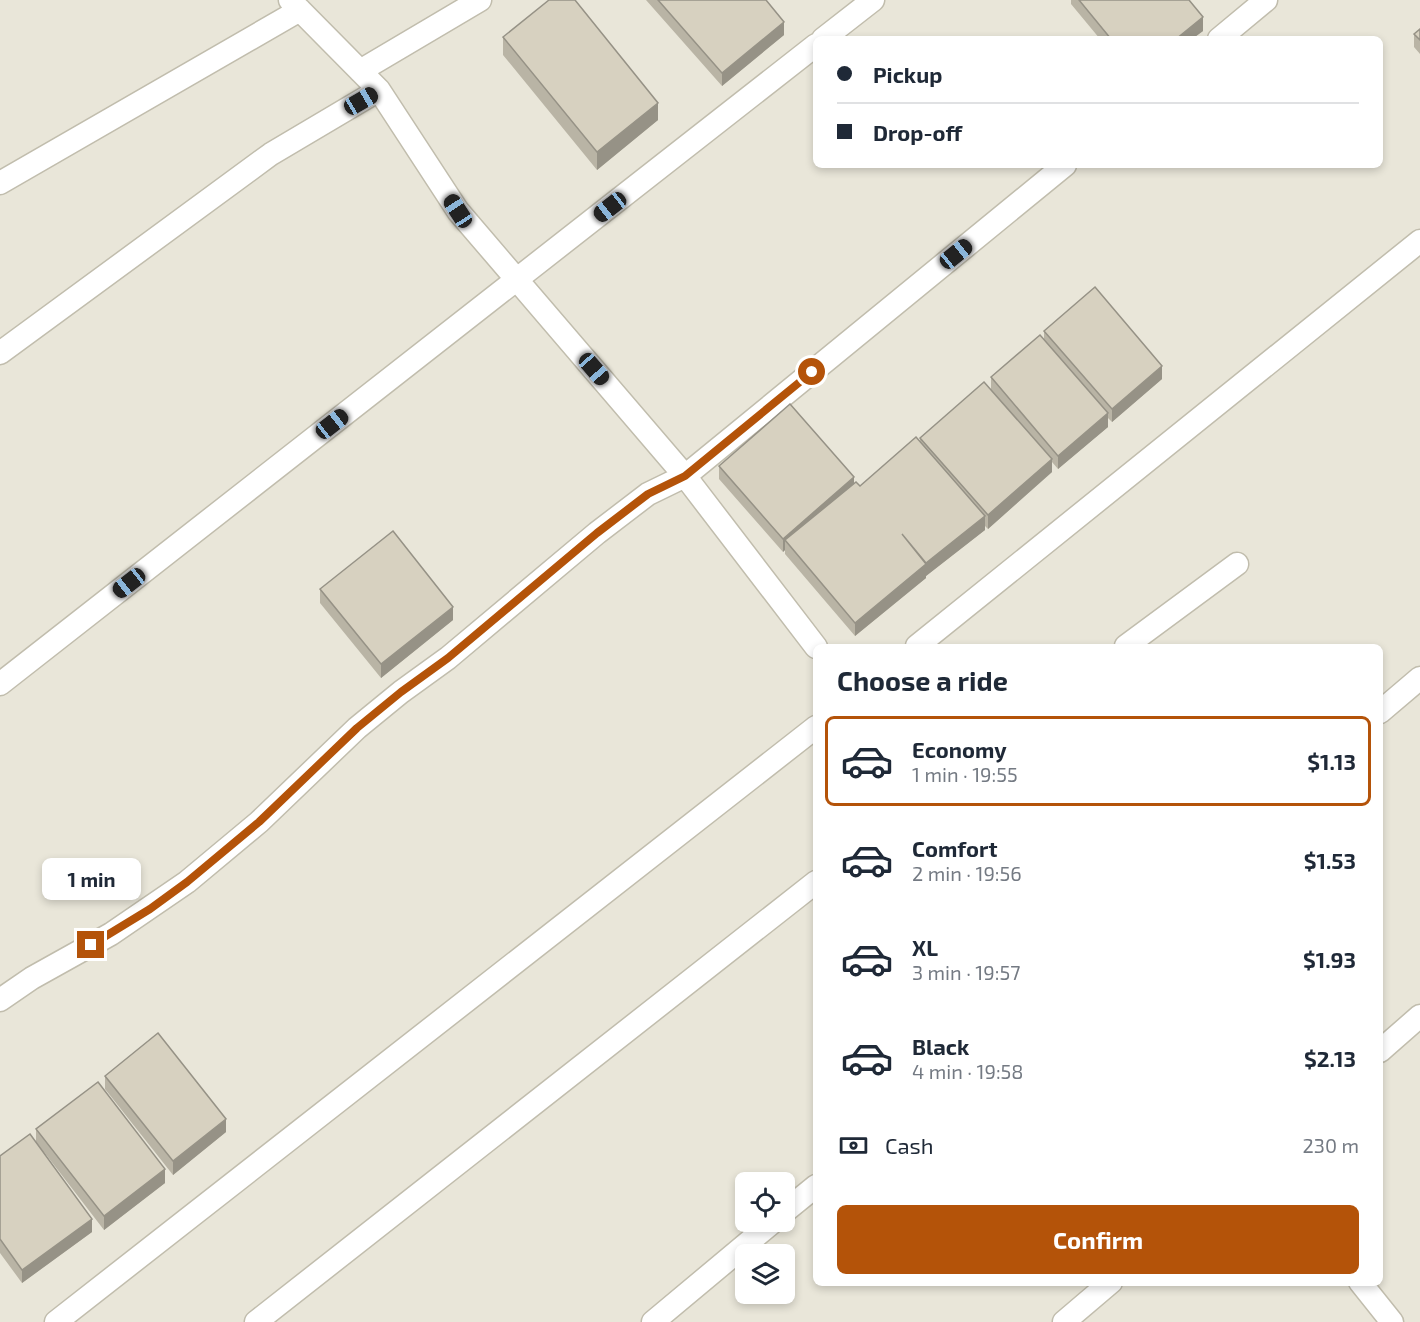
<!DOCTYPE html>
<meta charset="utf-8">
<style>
:root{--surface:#fff;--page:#f2f2f3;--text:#1f2937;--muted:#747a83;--line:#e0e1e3;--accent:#b45309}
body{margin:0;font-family:"Exo 2",sans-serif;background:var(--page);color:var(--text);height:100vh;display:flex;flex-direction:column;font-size:22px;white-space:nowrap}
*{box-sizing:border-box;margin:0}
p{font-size:20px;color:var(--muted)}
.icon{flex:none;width:33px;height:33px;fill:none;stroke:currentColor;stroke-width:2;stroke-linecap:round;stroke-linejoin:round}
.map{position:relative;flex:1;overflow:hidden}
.details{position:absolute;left:813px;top:644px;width:570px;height:642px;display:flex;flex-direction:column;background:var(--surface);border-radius:9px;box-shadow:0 3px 9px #0003}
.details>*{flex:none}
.hud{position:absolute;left:813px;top:36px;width:570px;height:132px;border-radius:9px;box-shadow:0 3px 9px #0003;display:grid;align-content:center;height:132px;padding:0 24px;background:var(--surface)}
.fabs{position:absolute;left:735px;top:1172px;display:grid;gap:12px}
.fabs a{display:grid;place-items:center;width:60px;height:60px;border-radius:9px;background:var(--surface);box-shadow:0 3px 9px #0003;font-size:30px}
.end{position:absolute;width:27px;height:27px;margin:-14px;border:8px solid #b45309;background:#fff;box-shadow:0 0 0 3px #fff}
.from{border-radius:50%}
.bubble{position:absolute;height:42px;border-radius:9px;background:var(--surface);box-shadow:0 3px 9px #0003;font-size:20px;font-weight:700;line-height:42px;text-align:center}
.car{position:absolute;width:18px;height:36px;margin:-18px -9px;border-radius:8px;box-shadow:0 0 4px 2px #0007;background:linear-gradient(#222 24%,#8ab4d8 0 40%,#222 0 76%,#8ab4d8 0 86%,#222 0)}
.hud b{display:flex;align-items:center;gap:21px;height:57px;font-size:22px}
.hud b+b{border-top:2px solid var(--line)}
.hud i{width:15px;height:15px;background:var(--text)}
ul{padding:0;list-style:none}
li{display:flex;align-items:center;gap:18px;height:90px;margin:0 12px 9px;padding:0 12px;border:3px solid transparent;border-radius:9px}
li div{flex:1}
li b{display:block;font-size:22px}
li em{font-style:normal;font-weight:700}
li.active{border-color:var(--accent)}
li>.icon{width:54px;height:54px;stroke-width:1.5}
h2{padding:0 24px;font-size:27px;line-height:72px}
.pay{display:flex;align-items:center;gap:15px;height:66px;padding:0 24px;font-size:22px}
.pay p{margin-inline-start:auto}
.primary-button{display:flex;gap:12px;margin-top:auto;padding:12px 24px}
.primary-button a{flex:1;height:69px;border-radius:9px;background:var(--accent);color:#fff;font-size:24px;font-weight:700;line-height:69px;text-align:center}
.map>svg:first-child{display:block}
</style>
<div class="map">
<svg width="1420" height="1322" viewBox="0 0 1420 1322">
<rect width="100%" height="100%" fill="#f5f4eb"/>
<path fill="#e9e6d9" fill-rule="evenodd" d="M0,0H1420V1322H0ZM816,39H1380V165H816ZM816,646H1380V1282H816ZM746,1182H784V1221H746ZM746,1254H784V1293H746Z"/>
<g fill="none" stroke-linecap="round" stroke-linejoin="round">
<defs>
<path id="street" d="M290,0L379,90L458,211L685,476L816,647
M823,39L873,0
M1219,39L1266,0
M360,71L480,0
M0,183L300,10
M0,353L271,154L379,90
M917,646L1420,241
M1126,646L1237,564
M0,684L816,45
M1380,712L1420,678
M0,1000L32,978L111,934L187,882L259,822L357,728L401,692L448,658L597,533L648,494L685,476L1065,165
M1380,1051L1420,1016
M784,1212L816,1186
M1360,1282L1392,1322
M56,1322L816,727
M256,1322L816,882
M653,1322L774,1221
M1064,1322L1111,1282"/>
</defs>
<use href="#street" stroke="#c1bdad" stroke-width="25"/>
<use href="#street" stroke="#fff" stroke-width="22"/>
</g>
<path fill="#b9b4a5" d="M646,0H766L784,35L722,86Z
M1071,0H1189L1203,31L1192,39H1100L1071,4Z
M1420,29V54L1414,47V34Z
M503,37L658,120L597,170L503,55Z
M1044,331L1162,379L1112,422L1108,418V427L1058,469L1052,462V472L988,529L985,526V530L926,576V578L855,636L785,554V550L783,552L719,479V466L854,484L860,486L920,442V438L991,390V377L1044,339Z
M320,589L453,620L381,678L320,603Z
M105,1076L226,1132L173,1175L105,1089Z
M36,1129L165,1183L104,1230L44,1152L92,1232L22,1283L0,1253V1156L36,1142Z"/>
<path fill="#969286" d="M1203,17V31L1192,39H1176Z
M784,22V35L722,86V73Z
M658,103V120L597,170V152Z
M1162,366V379L1112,422V409Z
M1108,413V427L1058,469V456Z
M1052,459V472L988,529V515Z
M854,477V490L785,540V550L783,552V539Z
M985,516V530L926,576V563Z
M926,564V578L855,636V623Z
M453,607V620L381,678V664Z
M226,1119V1132L173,1175V1161Z
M165,1169V1183L104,1230V1216Z
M92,1219V1232L22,1283V1270Z"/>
<path fill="#d7d1c0" stroke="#969286" stroke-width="1.5" d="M549,0H575L658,103L597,152L503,37Z
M658,0H766L784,22L722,73Z
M1079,0H1189L1203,17L1176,39H1111Z
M1420,29V40L1414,34Z
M1095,287L1162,366L1112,409L1044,331Z
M1040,335L1108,413L1058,456L991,377Z
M984,382L1052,459L988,515L920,438Z
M790,404L854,477L783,539L719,466Z
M916,437L985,516L926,563L902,534L926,564L855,623L785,540L856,482L860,486Z
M393,531L453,607L381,664L320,589Z
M158,1033L226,1119L173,1161L105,1076Z
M98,1082L165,1169L104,1216L36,1129Z
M30,1134L92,1219L22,1270L0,1239V1156Z"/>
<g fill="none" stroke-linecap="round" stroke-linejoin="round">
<path stroke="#b45309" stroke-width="8" d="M91,945L150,909L187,882L259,822L357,728L401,692L448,658L597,533L648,494L685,476L812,372"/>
</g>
</svg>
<div class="fabs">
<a><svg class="icon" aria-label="locate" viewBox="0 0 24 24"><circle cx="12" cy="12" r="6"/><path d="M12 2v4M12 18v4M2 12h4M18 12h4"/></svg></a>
<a><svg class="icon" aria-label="layers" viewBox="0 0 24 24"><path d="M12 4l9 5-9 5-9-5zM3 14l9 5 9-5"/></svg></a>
</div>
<i class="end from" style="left:812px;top:372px"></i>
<i class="end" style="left:91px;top:945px"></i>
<div class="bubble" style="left:42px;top:858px;width:99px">1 min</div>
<i class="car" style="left:361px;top:101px;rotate:60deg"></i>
<i class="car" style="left:610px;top:207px;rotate:232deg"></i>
<i class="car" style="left:458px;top:211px;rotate:327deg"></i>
<i class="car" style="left:956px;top:254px;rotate:51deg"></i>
<i class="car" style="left:594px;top:369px;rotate:139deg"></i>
<i class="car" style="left:332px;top:424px;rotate:52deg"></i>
<i class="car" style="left:129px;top:583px;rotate:232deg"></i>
<div class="hud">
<b><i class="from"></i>Pickup</b>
<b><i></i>Drop-off</b>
</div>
<section class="details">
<h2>Choose a ride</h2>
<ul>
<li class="active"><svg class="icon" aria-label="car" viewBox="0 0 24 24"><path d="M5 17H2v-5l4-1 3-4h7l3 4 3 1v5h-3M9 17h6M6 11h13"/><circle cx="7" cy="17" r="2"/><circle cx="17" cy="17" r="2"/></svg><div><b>Economy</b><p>1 min · 19:55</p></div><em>$1.13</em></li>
<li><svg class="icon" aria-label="car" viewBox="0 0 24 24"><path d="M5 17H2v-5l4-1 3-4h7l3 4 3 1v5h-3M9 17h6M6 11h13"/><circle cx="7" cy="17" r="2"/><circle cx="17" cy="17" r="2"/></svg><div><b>Comfort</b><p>2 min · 19:56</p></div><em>$1.53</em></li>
<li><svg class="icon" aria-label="car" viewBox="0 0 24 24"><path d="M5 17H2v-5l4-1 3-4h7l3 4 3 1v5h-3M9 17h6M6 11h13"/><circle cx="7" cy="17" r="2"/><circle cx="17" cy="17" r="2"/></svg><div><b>XL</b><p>3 min · 19:57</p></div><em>$1.93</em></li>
<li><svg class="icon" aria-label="car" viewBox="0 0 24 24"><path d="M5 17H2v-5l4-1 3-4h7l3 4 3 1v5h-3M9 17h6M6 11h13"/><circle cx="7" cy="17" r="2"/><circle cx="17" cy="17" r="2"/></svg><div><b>Black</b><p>4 min · 19:58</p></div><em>$2.13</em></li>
</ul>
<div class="pay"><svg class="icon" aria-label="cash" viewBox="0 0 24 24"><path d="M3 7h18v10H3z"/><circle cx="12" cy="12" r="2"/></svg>Cash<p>230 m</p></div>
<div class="primary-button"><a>Confirm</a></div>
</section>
</div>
